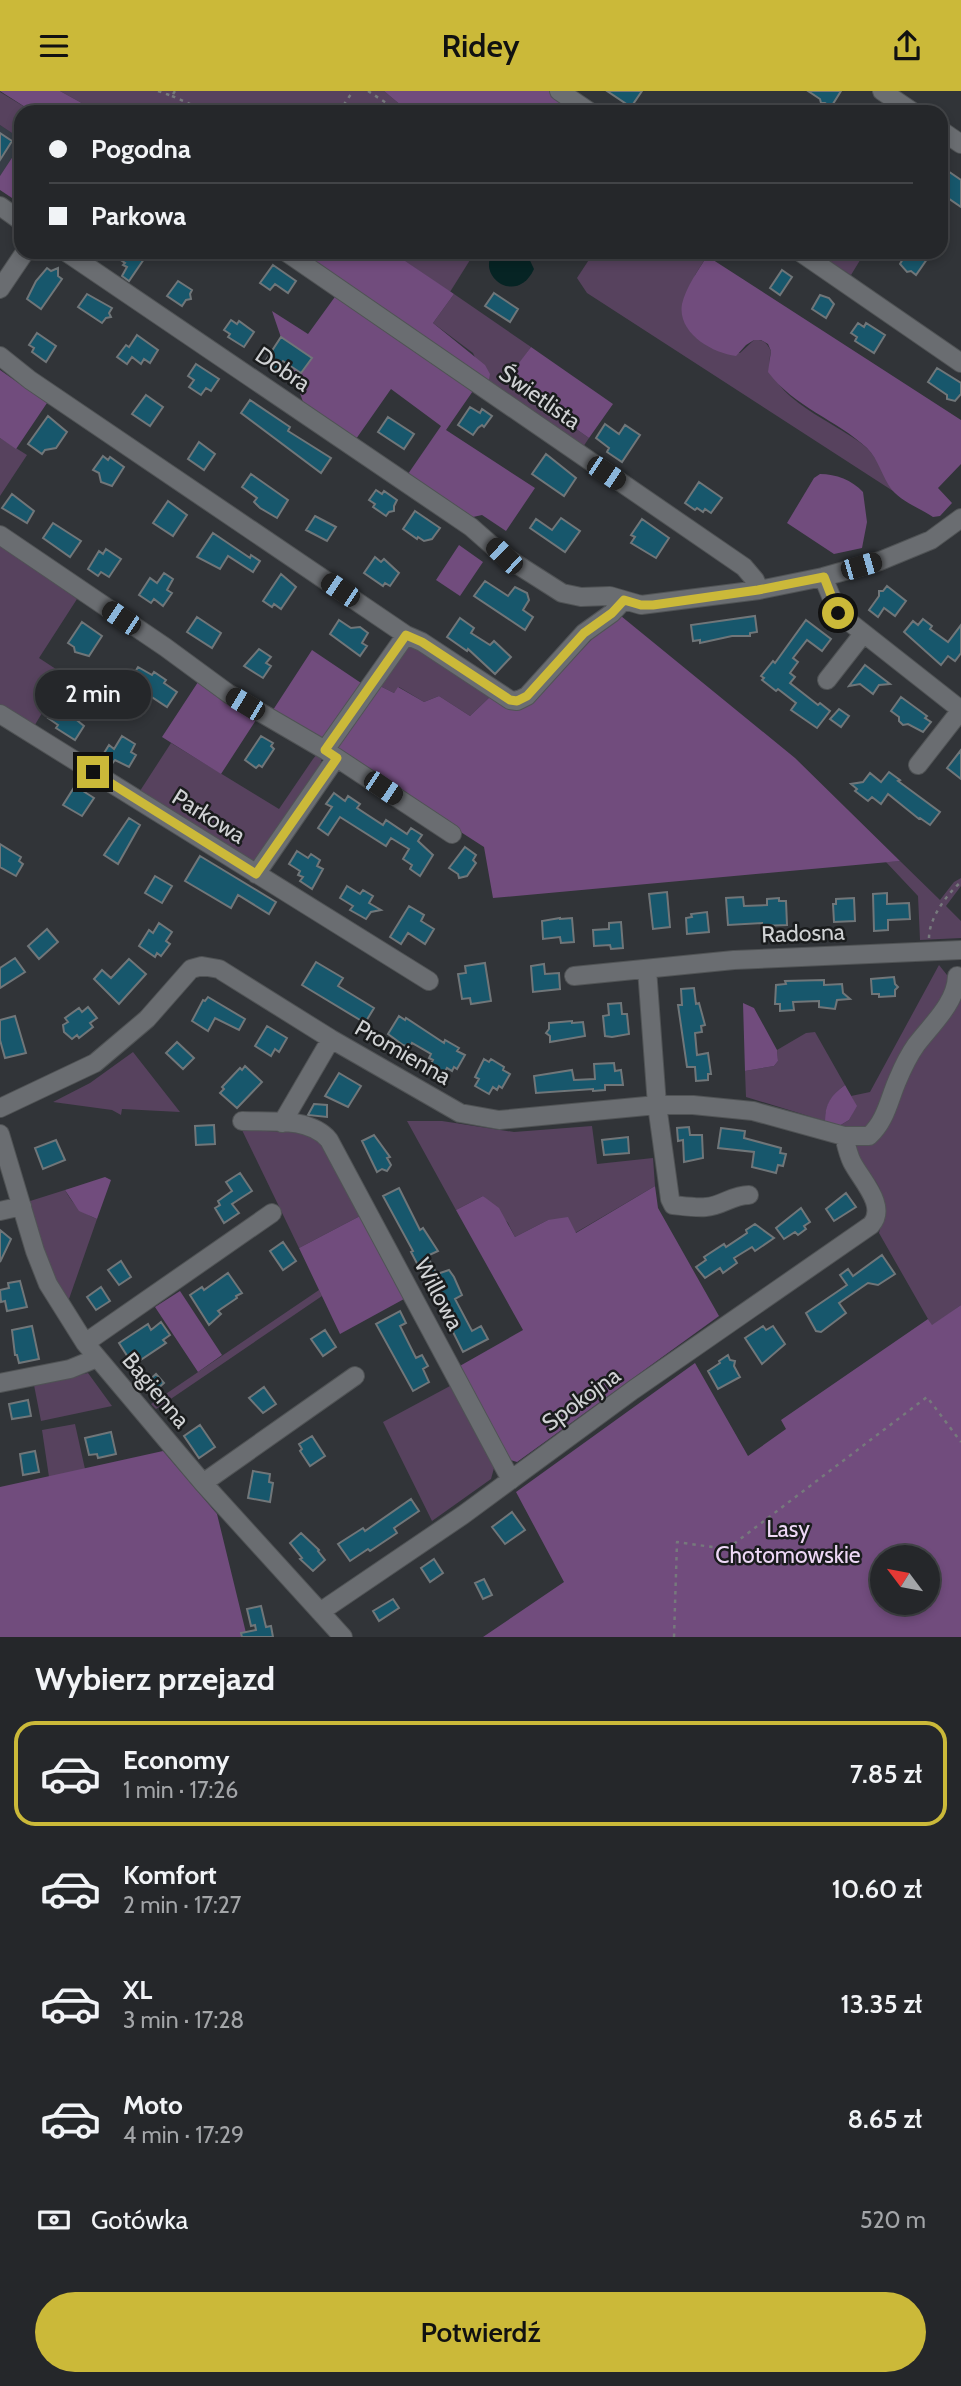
<!DOCTYPE html>
<html lang="pl">
<meta charset="utf-8">
<style>
:root{--surface:#25272a;--page:#2d2f32;--text:#f1f3f6;--muted:#a3a5a8;--line:#424447;--accent:#cbb939}
body{margin:0;font-family:Cabin,sans-serif;background:var(--page);color:var(--text);height:100vh;display:flex;flex-direction:column;font-size:26px;white-space:nowrap}
*{box-sizing:border-box;margin:0}
p{font-size:23px;color:var(--muted)}
.icon{flex:none;width:38px;height:38px;fill:none;stroke:currentColor;stroke-width:2;stroke-linecap:round;stroke-linejoin:round}
.map{position:relative;height:1546px;overflow:hidden}
.sheet{display:flex;flex-direction:column;background:var(--surface);flex:1}
.sheet>*{flex:none}
.top-card{position:absolute;left:14px;top:14px;width:934px;height:154px;border-radius:21px;box-shadow:0 4px 10px #0003,0 0 0 2px var(--line);display:grid;align-content:center;height:154px;padding:0 35px;background:var(--surface)}
.needle{width:46px;rotate:302deg}
.controls{position:absolute;left:870px;top:1454px;display:grid;gap:14px}
.controls a{display:grid;place-items:center;width:70px;height:70px;border-radius:50%;background:var(--surface);box-shadow:0 4px 10px #0003,0 0 0 2px var(--line);font-size:35px}
.end{position:absolute;width:32px;height:32px;margin:-16px;border:9px solid #cbb939;background:#111;box-shadow:0 0 0 4px #111}
.from{border-radius:50%}
.bubble{position:absolute;height:49px;border-radius:24px;background:var(--surface);box-shadow:0 4px 10px #0003,0 0 0 2px var(--line);font-size:23px;font-weight:600;line-height:49px;text-align:center}
.car{position:absolute;width:21px;height:42px;margin:-21px -10px;border-radius:9px;box-shadow:0 0 5px 2px #0007;background:linear-gradient(#222 24%,#8ab4d8 0 40%,#222 0 76%,#8ab4d8 0 86%,#222 0)}
.top-card b{display:flex;align-items:center;gap:24px;height:66px;font-size:26px}
.top-card b+b{border-top:2px solid var(--line)}
.top-card i{width:18px;height:18px;background:var(--text)}
ul{padding:0;list-style:none}
li{display:flex;align-items:center;gap:21px;height:105px;margin:0 14px 10px;padding:0 21px;border:4px solid transparent;border-radius:21px}
li div{flex:1}
li b{display:block;font-size:26px}
li em{font-style:normal;font-weight:600}
li.current{border-color:var(--accent)}
li>.icon{width:63px;height:63px;stroke-width:1.5}
h2{padding:0 35px;font-size:32px;line-height:84px}
.pay{display:flex;align-items:center;gap:18px;height:77px;padding:0 35px;font-size:26px}
.pay p{margin-inline-start:auto}
.primary-button{display:flex;gap:14px;margin-top:auto;padding:14px 35px}
.primary-button a{flex:1;height:80px;border-radius:42px;background:var(--accent);color:#111;font-size:28px;font-weight:600;line-height:80px;text-align:center}
header{display:flex;justify-content:space-between;align-items:center;height:91px;padding:0 35px;background:var(--accent);color:#111;font-size:32px;font-weight:600}
.map>svg:first-child{display:block}
</style>
<header><svg class="icon" aria-label="menu" viewBox="0 0 24 24"><path d="M4 6h16M4 12h16M4 18h16"/></svg>Ridey<svg class="icon" aria-label="share" viewBox="0 0 24 24"><path d="M12 15V3M7 8l5-5 5 5M5 13v7h14v-7"/></svg></header>
<div class="map">
<svg width="961" height="1546" viewBox="0 0 961 1546">
<rect width="100%" height="100%" fill="#313438"/>
<path fill="#373e47" d="M0,34L21,48V53L0,85Z"/>
<path fill="#57425e" d="M60,0H384L409,21H98Z
M0,1L33,21H21V48L0,34Z
M392,161H475L450,201Z
M594,161H701L707,165L695,184L687,236C705,258 713,256 740,262L754,249C763,248 767,252 771,260C758,305 842,333 868,358C879,370 886,386 893,400L587,202L577,187Z
M815,161H865L851,184Z
M454,203L531,256L510,285L521,299L589,347L581,359L488,294L473,262L433,232Z
M0,347L27,364L0,405Z
M0,453L77,508L39,567L65,584L33,637L0,616Z
M414,554L493,603L470,625L439,605L424,611L399,596L394,602L376,593L407,555Z
M171,652L279,718L313,668L317,663L322,667L317,683L257,769L252,770L138,703Z
M900,770L940,809L954,791L961,787V795L946,815L961,830V847L920,849L918,805L886,771Z
M939,874L951,889L873,1033C862,1039 851,1039 839,1035L849,1029L856,1015L851,1005L870,1001Z
M958,902L961,907V1214L932,1235L879,1142C883,1127 886,1111 879,1096C871,1080 856,1070 856,1050L908,981Z
M815,941L845,994C832,1003 825,1014 825,1030L746,1006L745,980L774,975L778,970L777,959L806,942Z
M133,961L180,1021L122,1018L121,1024L112,1019L53,1011L90,992Z
M407,1030H442L514,1041L592,1035L597,1073L653,1067L655,1095L575,1142L548,1129L515,1146L508,1132L483,1105L456,1119Z
M242,1039L313,1042L319,1046L360,1125L299,1157Z
M65,1099C73,1114 82,1122 97,1128L69,1208L65,1209L50,1181L27,1111Z
M319,1199L322,1205L156,1318L151,1313Z
M88,1282L112,1315L41,1330L34,1294Z
M450,1295L494,1377L491,1388L432,1430L383,1331Z
M75,1333L85,1378L49,1386L42,1339Z"/>
<path fill="#714c7d" fill-rule="evenodd" d="M0,0H60L98,21H33Z
M384,0H554L585,21H409Z
M21,53V113L0,99V85Z
M299,161H392L454,203L433,232L485,274L490,283L488,294Z
M707,165L961,329V373L938,397L952,412L940,425L933,426C921,418 901,410 892,399C882,386 879,369 867,357C837,329 794,316 768,281L771,260L768,253L761,249H754L746,254L736,265C712,262 677,242 682,213C686,196 698,180 707,165Z
M337,203L475,297L446,339L535,397L506,440L482,424L473,426L408,383L441,335L391,298L356,348L303,311L272,220L308,243Z
M531,256L613,313L589,347L521,299L509,285Z
M0,279L47,312L16,358L0,347Z
M820,383C836,383 852,389 863,401L867,431L862,457L834,463L787,432L814,387Z
M459,454L483,471L460,505L436,489Z
M621,525L795,667L900,770L493,807L484,756L332,658L376,593L394,602L398,596L424,611L439,605L470,625L493,603L534,608L600,540Z
M312,559L364,594L321,650L273,619Z
M200,588L258,626L221,683L162,646Z
M743,912L754,917L777,959L778,970L774,975L745,980Z
M845,994L857,1015L849,1029L839,1035L825,1030C825,1013 831,1004 845,994Z
M105,1086L111,1089L97,1128L79,1120L65,1099Z
M655,1095L658,1117L719,1225L517,1371L507,1368L458,1276L523,1239L456,1119L483,1105L499,1117L515,1146L548,1129L568,1126L576,1142Z
M360,1125L404,1208L340,1243L299,1157Z
M180,1200L222,1264L198,1281L155,1216Z
M961,1214V1546H483L564,1491L516,1401L695,1272L748,1365L786,1338L781,1329L928,1228L932,1234ZM882,1466H928V1512H882Z
M163,1360L217,1423L247,1546H0V1396Z"/>
<path fill="#062424" d="M493,161H526L534,178C517,215 476,186 493,161Z"/>
<path fill="#17576c" stroke="#707679" stroke-width="2" d="M607,0H642L631,16Z
M808,0H841L831,16L825,12H821L820,8Z
M0,42L12,50L0,69Z
M942,76L961,89V116L942,103Z
M109,161H139L146,165L129,190L122,185L127,176L123,174L125,172Z
M907,161H932L916,184L911,180L907,181L900,173Z
M273,174L296,190L288,202L275,193L270,199L260,192Z
M47,177L51,180L58,177V185L62,188L41,218L27,208L36,190Z
M782,179L792,186L780,204L770,197Z
M178,190L192,199L190,203L191,208L186,209L182,215L167,205Z
M494,202L518,218L510,231L485,215Z
M87,203L112,217L109,222L111,226L106,227L102,232L78,216Z
M820,204L829,207L834,213L826,227L812,218Z
M231,229L237,233L239,230L254,241L244,256L228,246L230,243L224,239Z
M858,232L864,236L866,232L885,244L874,262L855,250L857,246L851,242Z
M37,242L56,255L46,271L32,261L34,257L29,254Z
M137,244L158,259L150,272L144,268L141,273L132,266L127,273L117,266L126,254L129,256Z
M281,246L312,267L301,282L283,270L276,280L264,272Z
M196,273L219,288L211,300L206,297L201,304L189,296L194,289L188,285Z
M937,277L961,292V303L955,310L947,308V304L928,291Z
M146,304L163,316L150,335L132,323Z
M250,309L290,336L288,340L331,367L321,382L241,322Z
M470,316L480,322L482,318L492,325L484,336L482,334L478,337L473,344L458,334Z
M48,325L67,341L56,357L45,359L42,363L28,353Z
M388,326L414,343L404,358L378,341Z
M605,333L619,343L625,334L640,344L622,371L607,361L609,357L596,347Z
M199,351L215,363L204,379L188,368Z
M546,363L576,387L564,405L532,383Z
M103,365L108,369L110,366L124,376L112,395L101,391L99,382L93,379Z
M251,383L288,409L277,427L260,417L254,411L257,407L242,396Z
M699,391L722,407L711,422L705,418L703,421L697,417L695,419L685,412Z
M376,399L382,403L384,400L397,409L394,415V420L389,421L386,425L373,416L375,413L369,409Z
M12,403L34,420L27,432L2,417Z
M168,410L187,424L173,445L153,432Z
M415,420L440,437L432,448L424,450L418,446L417,448L403,438Z
M315,425L336,436L327,450L306,439Z
M561,427L580,440L565,461L530,437L536,428L552,439Z
M642,428L669,447L656,467L631,452L635,446L631,444Z
M53,432L81,450L70,466L43,447Z
M213,442L250,467L251,464L260,470L253,481L228,465L220,478L197,466Z
M106,458L121,468L109,486L101,481L98,485L88,478L99,460L103,463Z
M375,466L381,471L384,468L399,482L390,495L385,492L383,495L364,482Z
M164,482L173,488L167,499L172,502L163,515L154,508L151,512L139,504L150,487L157,492Z
M281,483L296,496L281,518L274,513L272,516L263,510Z
M485,490L508,505L515,496L527,502L529,509L523,519L533,526L525,539L474,505Z
M887,495L906,510L895,525L884,517L878,526L869,519L879,505V500H883Z
M755,525L757,541L750,542V545H732L700,552V549L693,550L691,534Z
M197,526L221,542L212,557L187,541Z
M460,527L474,537L471,542L490,554L494,550L511,566L495,583L468,558L467,560L447,546Z
M923,528L932,535L930,538L948,551L961,534V562L955,570L948,565L941,574L904,541L913,530L918,534Z
M339,529L351,537L360,536L368,542L362,552L367,555L360,565L330,543Z
M806,529L831,548L822,560L807,549L793,567L798,571L790,582L795,586L790,592L818,614L820,612L830,620L817,637L791,619L796,612L778,598L776,600L762,589L764,587L761,585L773,570L775,572Z
M82,531L102,545L89,565L75,561L74,556L68,552Z
M259,558L271,566L266,572L271,575L263,587L244,575Z
M865,574L890,593L879,594L873,603L860,593L849,595Z
M138,576L152,584L154,581L166,589L164,592L177,601L167,616L129,591Z
M901,606L927,625L925,627L931,631L923,641L908,633L903,634L899,630V626L891,620Z
M57,613L84,635L75,649L56,637L58,634L48,627Z
M839,618L849,625L841,636L830,628Z
M122,645L135,653L131,661L136,664L129,676L115,669L111,674L101,667L109,654L114,658Z
M261,645L273,652L271,655L274,658L262,676L259,674L256,677L245,669Z
M961,659V688L947,677Z
M889,681L900,689L898,690L940,721L930,734L920,727L919,728L888,703L881,713L872,706L868,710L855,700L857,698L851,693L863,691L870,682L881,691Z
M75,695L94,707L82,725L63,714Z
M334,702L345,710L348,705L360,713L357,717L383,734L386,729L407,743L411,737L422,744L418,750L433,764L420,785L410,778L412,774L403,768L409,758L391,747L386,755L340,726L328,744L318,737L332,716L326,713Z
M129,727L140,734L118,773L104,764Z
M0,753L21,766L19,770L23,773L16,785L0,776Z
M465,756L476,764L473,769L476,772L467,785L459,787L458,783L449,777Z
M297,760L308,767L311,763L320,769L317,775L323,778L312,798L300,790L303,786L298,784L300,780L289,773Z
M200,765L276,811L269,823L238,804L231,817L185,790Z
M155,785L172,795L162,812L145,802Z
M347,795L360,803L363,799L373,805L369,812L381,819L371,821L366,828L350,819L353,815L340,807Z
M667,801L670,836L653,838L649,803Z
M887,802V813L909,812L910,828L888,829V839L874,840L873,803Z
M743,806L744,815L767,814V808L779,807V810H786L787,834L762,835V832L728,834L726,807Z
M854,807L855,830L834,831L833,813H836V808Z
M409,815L424,824L421,830L434,838L425,853L408,842L401,853L390,846Z
M707,821L709,841L687,843L686,827L692,826L691,823Z
M560,827V828L572,827L574,851L561,852L560,846L543,848L542,830Z
M621,831L623,857L611,858L610,854L594,855L593,839L609,838V832Z
M159,832L172,841L166,850L170,853L161,865L157,862L155,866L139,855L149,839L153,842Z
M47,838L58,851L39,868L28,855Z
M15,867L25,881L0,897V877Z
M129,868L146,883L119,913L94,888L102,879L111,887Z
M316,871L343,887L338,895L374,917L365,932L302,894Z
M485,872L491,910L471,913L470,907L462,908L458,883L466,882L465,875Z
M544,873L545,883L559,882L560,898L533,901L531,875Z
M894,886L895,893L898,896L895,899V905L879,906V903H872L871,888Z
M824,889V894L842,893L843,902L850,908L837,909L835,918L819,916V910L793,911L794,919L780,920V913H775L776,894L786,893L785,890Z
M694,897L696,913L699,912L705,934L701,935L702,941L695,942L697,964L708,962L711,983H708V989L696,990L695,976H687L678,914H682L681,898Z
M208,906L245,928L239,939L215,927L208,940L192,930L203,909L205,910Z
M621,912L622,923H627L629,943L612,946L605,945L603,925L609,924L608,913Z
M88,916L97,927L90,932L93,936L79,947L77,944L72,948L64,941L63,934L68,931L65,927L79,917L82,921Z
M15,925L26,962L5,967L0,949V929Z
M399,925L405,929L406,927L444,952L445,949L459,957L457,960L465,964L457,978L454,976L452,980L447,977L443,984L429,976L433,969L429,967L431,963L412,952L410,956L403,954L388,943Z
M572,930V932L583,931L585,945L550,951V945L546,942L549,938V932Z
M267,935L287,947L279,961L275,958L271,965L255,955Z
M177,951L194,967L183,978L166,962Z
M484,968L489,971L491,968L504,976L503,979L510,983L502,997L499,995L497,999L493,996L489,1003L475,995L479,988L475,986Z
M614,972L615,980L621,979L623,994H605V999L593,1000V998L536,1002L534,985L572,979L574,989L595,988L594,973Z
M245,975L262,991L237,1017L220,1002L224,998L222,996L240,977L242,979Z
M339,982L361,995L348,1016L325,1005Z
M314,1013L327,1014V1026L308,1024Z
M214,1034L215,1053L196,1054L195,1035Z
M689,1036L690,1044H702L703,1067L684,1071L683,1049L678,1050L677,1037Z
M721,1037L745,1040L744,1047L781,1057L780,1062L786,1063L783,1075L778,1074L776,1082L752,1076L754,1061L718,1057Z
M374,1044L390,1066L387,1067L391,1074L387,1080L382,1078L377,1081L362,1050Z
M628,1046L629,1062L604,1064L602,1049Z
M56,1049L65,1069L43,1078L35,1057Z
M240,1082L252,1100L232,1113L239,1122L224,1132L215,1117L220,1114L218,1110L232,1100L226,1091Z
M399,1097L420,1139L423,1137L438,1160L427,1165L437,1183L449,1179L454,1186L462,1204L455,1208L472,1240L481,1235L488,1248L463,1261L448,1231L452,1229L435,1198L431,1199L411,1161L413,1160L383,1105Z
M846,1102L856,1116L834,1130L826,1118Z
M801,1117L810,1131L804,1135L806,1138L798,1144L795,1141L784,1148L776,1137Z
M755,1133L774,1147L755,1160L752,1156L734,1167L737,1172L723,1182L720,1177L705,1187L696,1176L706,1169L704,1166L724,1153L726,1156L747,1142L746,1139Z
M0,1139L11,1148L0,1171Z
M283,1151L296,1170L283,1179L270,1160Z
M882,1164L895,1183L878,1194L868,1192L839,1212L846,1222L821,1241L816,1240L806,1222L847,1194L840,1184L848,1178L853,1185Z
M121,1170L131,1186L119,1194L108,1179Z
M228,1182L242,1202L236,1205L237,1207L218,1220L221,1223L209,1234L190,1204L202,1196L204,1199Z
M20,1190L27,1216L7,1220L5,1210L1,1211L0,1199L9,1197L8,1192Z
M101,1196L110,1210L96,1219L87,1206Z
M400,1220L406,1232L400,1235L416,1267L422,1264L428,1275L423,1278L429,1291L413,1300L376,1233Z
M161,1231L170,1244L163,1249L166,1252L133,1274L119,1252L148,1233L151,1239Z
M32,1235L39,1268L19,1272L17,1264H15L12,1239Z
M763,1235L766,1239L773,1235L785,1253L762,1273L745,1247Z
M325,1239L336,1256L323,1265L311,1248Z
M728,1264L730,1269L735,1270L734,1275L740,1286L718,1298L708,1280L720,1272L719,1270Z
M156,1283L164,1292L155,1300L147,1291Z
M264,1296L276,1313L263,1322L249,1307Z
M28,1309L31,1325L12,1328L9,1313Z
M200,1334L215,1356L199,1367L184,1345Z
M111,1341L116,1363L98,1367L97,1363L89,1364L85,1347Z
M312,1345L325,1365L310,1375L300,1360L302,1358L299,1353Z
M35,1360L39,1381L23,1384L20,1363Z
M253,1380L270,1383L269,1391L273,1392L270,1411L248,1407Z
M411,1408L419,1420L394,1437L397,1442L370,1460L368,1458L350,1470L338,1453L363,1437L365,1440Z
M512,1421L525,1439L505,1453L492,1436Z
M301,1442L319,1459L318,1460L325,1469L313,1480L300,1468L302,1467L290,1452Z
M434,1468L443,1482L430,1491L421,1477Z
M484,1488L492,1504L483,1508L475,1492Z
M393,1508L399,1517L379,1530L373,1520Z
M261,1515L266,1536L271,1535L273,1546H242L241,1542L256,1539L255,1534L251,1535L247,1518Z"/>
<g fill="none" stroke-linecap="round" stroke-linejoin="round">
<defs>
<path id="minor" d="M559,0L590,21
M882,0L913,21
M942,40L961,53
M0,115L21,130
M66,161L471,436L504,465L562,502L581,506L610,505L641,514L759,499L823,486L880,470L931,449L961,427
M286,161L744,476L755,489L759,499
M800,161L961,272
M0,198L25,161
M0,265L30,289L406,544L422,551L510,609L517,610L527,605L584,542L612,522L624,509
M0,444L165,556L229,603L325,659L452,743
M823,486L838,522L961,619
M827,589L863,543
M0,623L429,890
M325,659L406,544
M918,674L961,619
M256,783L336,667
M647,878L657,1014L670,1108L673,1114C683,1115 696,1117 706,1116C722,1115 732,1104 749,1104
M574,885L734,869L961,859
M0,1017L95,972L147,928L191,878L202,875L219,878L331,948L460,1022L499,1029L657,1014H693L753,1020L844,1045H869C886,1030 889,1008 898,988C903,976 909,964 916,954C932,933 956,912 957,885
M242,1030C269,1031 310,1026 329,1049L511,1389
M282,1032L331,948
M0,1043L35,1160L48,1193L85,1252L203,1392L343,1546
M0,1120L22,1115
M85,1252L272,1122
M0,1292L70,1278L97,1267
M203,1392L355,1285
M320,1521L463,1424L633,1299L871,1134C888,1115 861,1089 852,1071C848,1063 846,1053 844,1045"/>
</defs>
<use href="#minor" stroke="#505355" stroke-width="20"/>
<path stroke="#76797c" stroke-width="2.5" stroke-dasharray="3.5 5" stroke-linecap="butt" d="M158,0L172,5L175,0
M368,0L400,21
M172,5L208,21
M339,21L353,0
M929,847C929,827 947,803 961,791
M674,1546L677,1451L719,1457L735,1452L927,1306L961,1351"/>
<use href="#minor" stroke="#6a6d71" stroke-width="18"/>
</g>
<g fill="none" stroke-linecap="round" stroke-linejoin="round">
<path stroke="#cbb939" stroke-width="9" d="M93,681L256,783L337,667L325,659L406,544L422,551L510,609L517,610L527,605L584,542L612,522L624,509L641,514H653L758,499L824,486L838,522"/>
</g>
<g text-anchor="middle" dominant-baseline="central" stroke-width="5" stroke-linejoin="round" paint-order="stroke">
<g font-size="23" fill="#d0d2d4" stroke="#1a1c1d">
<text transform="translate(283 278) rotate(34)">Dobra</text>
<text transform="translate(540 306) rotate(35)">Świetlista</text>
<text transform="translate(209 725) rotate(32)">Parkowa</text>
<text transform="translate(803 842) rotate(-2)">Radosna</text>
<text transform="translate(403 961) rotate(30)">Promienna</text>
<text transform="translate(439 1203) rotate(62)">Willowa</text>
<text transform="translate(156 1299) rotate(50)">Bagienna</text>
<text transform="translate(581 1308) rotate(-36)">Spokojna</text>
</g>
<g font-size="23" fill="#eed8f6" stroke="#1a1c1d">
<text x="788" y="1438">Lasy<tspan x="788" dy="26">Chotomowskie</tspan></text>
</g>
</g>
</svg>
<div class="controls">
<a><svg class="needle" viewBox="-14 -14 28 28"><path d="M0-13l5 13h-10z" fill="#e53935"/><path d="M0 13l5-13h-10z" fill="#a3a5a8"/></svg></a>
</div>
<i class="end from" style="left:838px;top:522px"></i>
<i class="end" style="left:93px;top:681px"></i>
<div class="bubble" style="left:35px;top:579px;width:116px">2 min</div>
<i class="car" style="left:606px;top:382px;rotate:124deg"></i>
<i class="car" style="left:504px;top:465px;rotate:314deg"></i>
<i class="car" style="left:861px;top:475px;rotate:74deg"></i>
<i class="car" style="left:340px;top:499px;rotate:304deg"></i>
<i class="car" style="left:121px;top:527px;rotate:304deg"></i>
<i class="car" style="left:245px;top:613px;rotate:301deg"></i>
<i class="car" style="left:383px;top:697px;rotate:124deg"></i>
<div class="top-card">
<b><i class="from"></i>Pogodna</b>
<b><i></i>Parkowa</b>
</div>
</div>
<section class="sheet">
<h2>Wybierz przejazd</h2>
<ul>
<li class="current"><svg class="icon" aria-label="car" viewBox="0 0 24 24"><path d="M5 17H2v-5l4-1 3-4h7l3 4 3 1v5h-3M9 17h6M6 11h13"/><circle cx="7" cy="17" r="2"/><circle cx="17" cy="17" r="2"/></svg><div><b>Economy</b><p>1 min · 17:26</p></div><em>7.85 zł</em></li>
<li><svg class="icon" aria-label="car" viewBox="0 0 24 24"><path d="M5 17H2v-5l4-1 3-4h7l3 4 3 1v5h-3M9 17h6M6 11h13"/><circle cx="7" cy="17" r="2"/><circle cx="17" cy="17" r="2"/></svg><div><b>Komfort</b><p>2 min · 17:27</p></div><em>10.60 zł</em></li>
<li><svg class="icon" aria-label="car" viewBox="0 0 24 24"><path d="M5 17H2v-5l4-1 3-4h7l3 4 3 1v5h-3M9 17h6M6 11h13"/><circle cx="7" cy="17" r="2"/><circle cx="17" cy="17" r="2"/></svg><div><b>XL</b><p>3 min · 17:28</p></div><em>13.35 zł</em></li>
<li><svg class="icon" aria-label="car" viewBox="0 0 24 24"><path d="M5 17H2v-5l4-1 3-4h7l3 4 3 1v5h-3M9 17h6M6 11h13"/><circle cx="7" cy="17" r="2"/><circle cx="17" cy="17" r="2"/></svg><div><b>Moto</b><p>4 min · 17:29</p></div><em>8.65 zł</em></li>
</ul>
<div class="pay"><svg class="icon" aria-label="cash" viewBox="0 0 24 24"><path d="M3 7h18v10H3z"/><circle cx="12" cy="12" r="2"/></svg>Gotówka<p>520 m</p></div>
<div class="primary-button"><a>Potwierdź</a></div>
</section>
